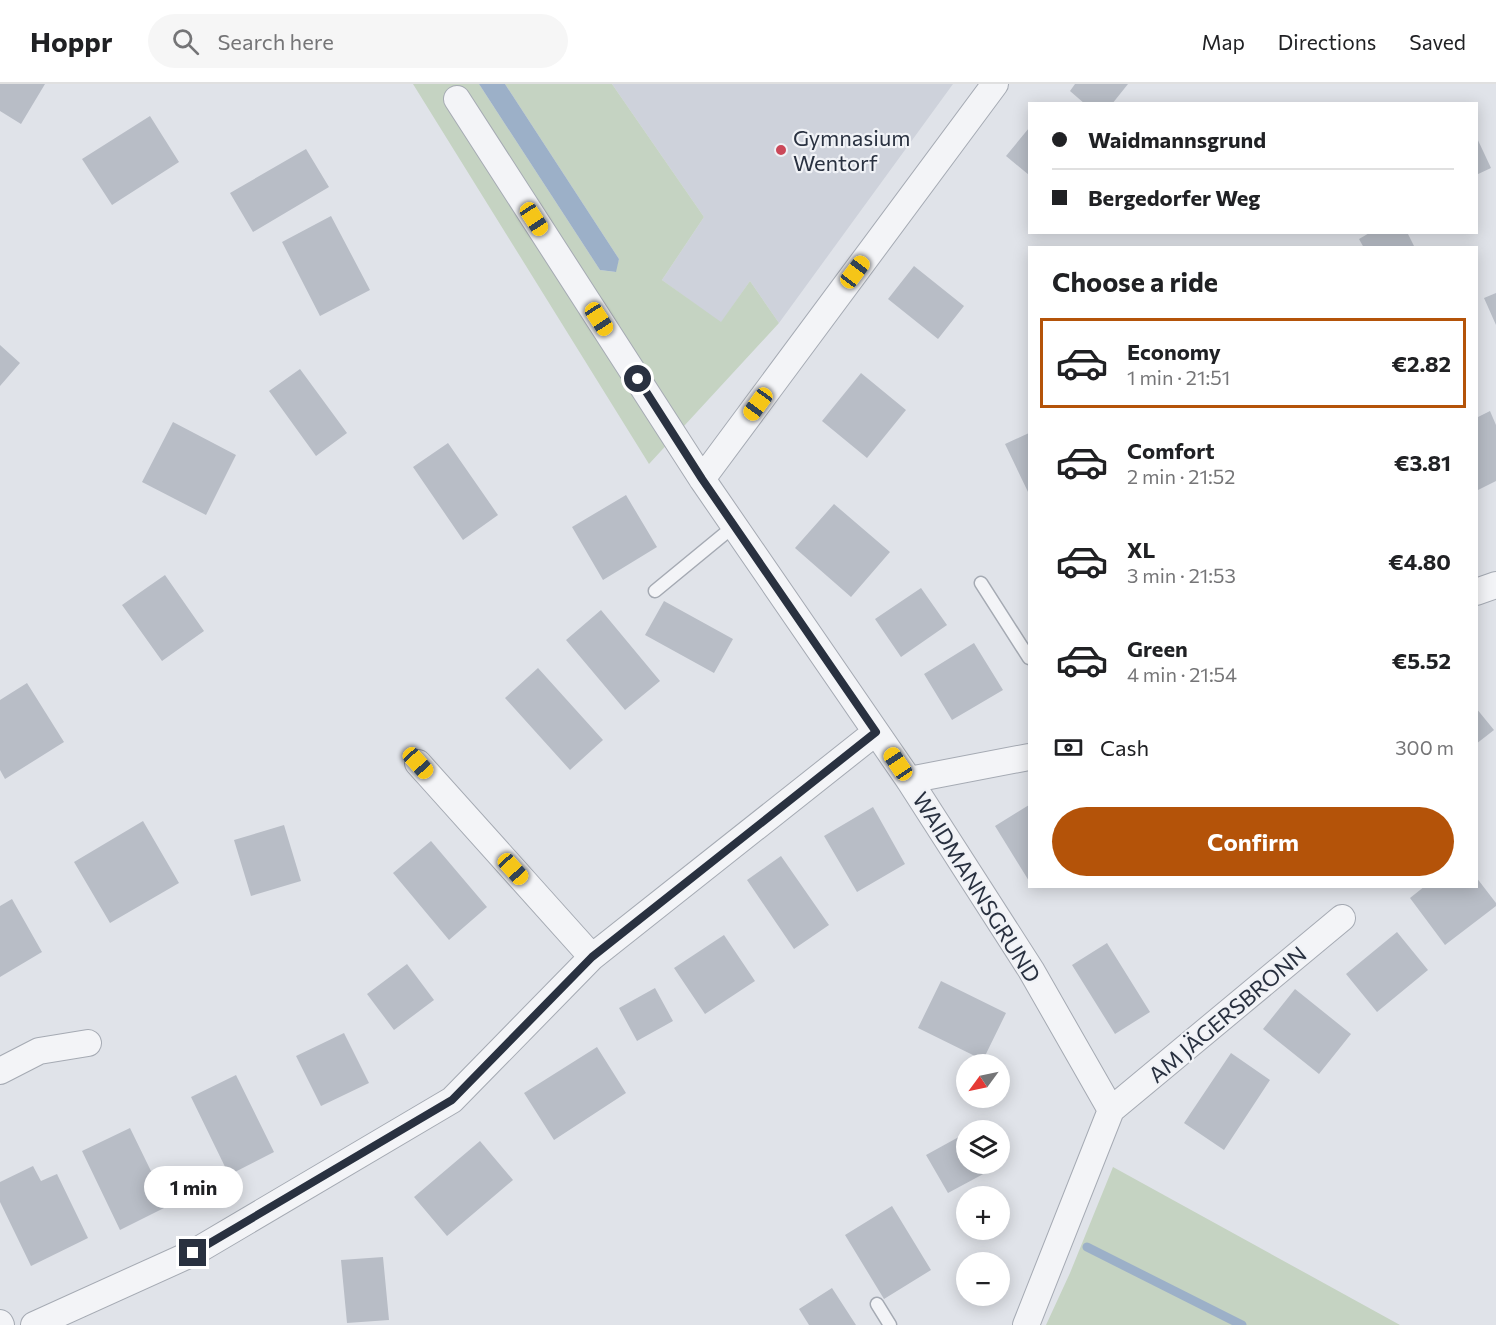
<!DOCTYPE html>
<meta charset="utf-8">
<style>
:root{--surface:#fff;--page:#f6f6f6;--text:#202124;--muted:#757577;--line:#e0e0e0;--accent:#b45309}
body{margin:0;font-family:Commissioner,sans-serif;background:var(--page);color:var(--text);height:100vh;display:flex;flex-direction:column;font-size:22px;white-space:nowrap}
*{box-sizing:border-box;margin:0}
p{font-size:20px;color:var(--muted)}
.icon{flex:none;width:33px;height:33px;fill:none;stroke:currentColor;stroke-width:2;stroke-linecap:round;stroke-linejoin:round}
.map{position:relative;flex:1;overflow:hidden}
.drawer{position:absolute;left:1028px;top:162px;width:450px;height:642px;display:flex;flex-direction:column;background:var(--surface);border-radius:0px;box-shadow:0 3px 15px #0003}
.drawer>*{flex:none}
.banner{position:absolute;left:1028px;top:18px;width:450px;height:132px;border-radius:0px;box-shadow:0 3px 15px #0003;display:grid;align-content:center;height:132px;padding:0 24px;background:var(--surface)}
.needle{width:39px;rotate:237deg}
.fabs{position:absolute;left:956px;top:970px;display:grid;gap:12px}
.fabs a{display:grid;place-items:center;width:54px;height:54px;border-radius:50%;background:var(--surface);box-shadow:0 3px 15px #0003;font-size:30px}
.end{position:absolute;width:27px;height:27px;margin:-14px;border:8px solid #293140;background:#fff;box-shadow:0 0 0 3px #fff}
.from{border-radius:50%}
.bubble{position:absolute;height:42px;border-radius:21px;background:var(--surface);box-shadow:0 3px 15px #0003;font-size:20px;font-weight:700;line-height:42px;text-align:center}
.car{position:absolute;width:18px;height:36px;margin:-18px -9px;border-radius:8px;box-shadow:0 0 4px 2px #0007;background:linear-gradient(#f5c518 24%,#345 0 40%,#f5c518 0 76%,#345 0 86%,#f5c518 0)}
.banner b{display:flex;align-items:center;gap:21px;height:57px;font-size:22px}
.banner b+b{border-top:2px solid var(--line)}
.banner i{width:15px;height:15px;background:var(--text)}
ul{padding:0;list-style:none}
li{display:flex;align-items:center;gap:18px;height:90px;margin:0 12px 9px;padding:0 12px;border:3px solid transparent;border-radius:0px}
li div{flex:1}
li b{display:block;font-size:22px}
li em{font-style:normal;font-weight:700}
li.active{border-color:var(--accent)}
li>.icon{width:54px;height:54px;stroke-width:1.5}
h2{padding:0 24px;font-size:27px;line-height:72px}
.pay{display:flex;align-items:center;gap:15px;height:66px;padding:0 24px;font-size:22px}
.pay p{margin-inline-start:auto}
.cta{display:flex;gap:12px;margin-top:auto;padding:12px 24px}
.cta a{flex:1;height:69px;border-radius:36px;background:var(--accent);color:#fff;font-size:24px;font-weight:700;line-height:69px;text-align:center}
header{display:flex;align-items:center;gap:36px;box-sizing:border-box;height:84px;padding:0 30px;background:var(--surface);border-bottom:2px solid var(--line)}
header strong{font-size:28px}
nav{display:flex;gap:33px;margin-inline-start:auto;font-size:21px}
.search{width:420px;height:54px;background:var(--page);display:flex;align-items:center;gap:15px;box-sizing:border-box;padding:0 21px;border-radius:33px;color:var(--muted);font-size:22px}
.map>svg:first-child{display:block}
</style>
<header>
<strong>Hoppr</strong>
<div class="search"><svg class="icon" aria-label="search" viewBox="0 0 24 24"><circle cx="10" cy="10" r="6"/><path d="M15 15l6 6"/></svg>Search here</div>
<nav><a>Map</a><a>Directions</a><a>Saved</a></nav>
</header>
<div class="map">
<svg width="1496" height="1241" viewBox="0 0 1496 1241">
<rect width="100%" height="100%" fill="#e0e3e9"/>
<path fill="#ced2db" d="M612,0H953L779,239L750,197L721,239L662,196L704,133Z"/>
<path fill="#c5d3c2" d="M413,0H479L600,186L615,188L619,175L505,0H612L704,133L662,196L721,238L750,197L779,239L649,380Z
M1113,1083L1400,1241H1046L1070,1189Z"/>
<path fill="#9cb0c8" d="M479,0H505L619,175L616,188L600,186Z"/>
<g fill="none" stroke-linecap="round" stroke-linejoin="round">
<path stroke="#9cb0c8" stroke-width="9" d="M1087,1163L1242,1241"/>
</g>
<path fill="#b8bdc6" d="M0,0H45L21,40L0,27Z
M1075,0H1128L1112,20H1085L1070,7Z
M150,32L179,78L112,121L82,75Z
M1029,44V91L1006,72Z
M1476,52L1491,84L1476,91Z
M306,65L329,103L253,148L230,109Z
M331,132L370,206L320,232L282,158Z
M1371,148H1407L1415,164H1364L1359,155Z
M914,182L964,222L938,255L888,215Z
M1496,209V241L1484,214Z
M0,261L20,279L0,302Z
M300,285L347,349L316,372L269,307Z
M861,289L906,326L867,374L822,337Z
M1490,327L1496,341V397L1476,407V334Z
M173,338L236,371L206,431L142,398Z
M1029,349V410L1005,360Z
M448,359L498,431L463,456L413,383Z
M626,411L657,463L603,496L572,443Z
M834,420L890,468L851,513L795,464Z
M165,491L204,547L162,577L122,521Z
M921,504L947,541L901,573L875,535Z
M664,517L733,555L714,589L645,551Z
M601,526L660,597L625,626L566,556Z
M974,559L1003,606L952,636L924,590Z
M538,584L603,656L570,686L505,614Z
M27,599L64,658L5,695L0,686V616Z
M1476,624L1494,646L1476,660Z
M1029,721V797L995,742Z
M873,723L905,780L857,808L824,752Z
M143,737L179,799L110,839L74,778Z
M284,741L301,797L251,812L234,756Z
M431,757L487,823L449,856L393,789Z
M781,772L829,841L794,865L747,796Z
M1476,793L1496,819V822L1445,861L1410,814L1425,802H1476Z
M12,815L42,868L0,893V822Z
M1397,848L1428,886L1377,928L1346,890Z
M724,851L755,897L705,930L674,884Z
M1107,859L1150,928L1115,950L1072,881Z
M407,880L434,916L394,946L367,910Z
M941,897L1006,929L983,976L918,944Z
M655,904L673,937L637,957L619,924Z
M1295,905L1351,950L1319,990L1263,945Z
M344,949L369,999L321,1022L296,972Z
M597,963L626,1009L554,1056L524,1009Z
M1231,969L1270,996L1224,1066L1184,1039Z
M236,991L274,1068L229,1091L191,1013Z
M130,1044L168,1122L120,1146L82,1067Z
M966,1049V1080H983L987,1088L948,1109L926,1071Z
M480,1057L513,1096L447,1152L414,1113Z
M33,1082L41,1097L57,1090L88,1154L31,1182L0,1118V1098Z
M892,1122L931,1186L884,1215L845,1151Z
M383,1173L389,1236L347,1239L341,1176Z
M832,1204L856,1241H809L799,1225Z"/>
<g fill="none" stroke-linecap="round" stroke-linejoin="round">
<defs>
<path id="service" d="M981,499L1029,574
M655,507L734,442
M877,1220L890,1241"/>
<path id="minor" d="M457,15L702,395L909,696L1031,886L1111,1026
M702,395L995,0
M1476,508L1496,501
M418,679L592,873
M909,696L1029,673
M0,987L39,967L88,959
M0,1239L1,1241
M34,1241L193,1169L452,1016L592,873L876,648
M1026,1241L1111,1026L1342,834"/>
</defs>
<use href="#service" stroke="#a5aab3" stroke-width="15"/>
<use href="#minor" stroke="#a5aab3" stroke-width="28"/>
<use href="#service" stroke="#f3f4f7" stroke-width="12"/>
<use href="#minor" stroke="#f3f4f7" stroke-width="26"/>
</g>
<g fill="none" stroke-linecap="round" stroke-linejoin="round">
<path stroke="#293140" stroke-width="8" d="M193,1169L452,1016L592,873L876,648L702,395L638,295"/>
</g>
<circle fill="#cb4859" stroke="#f0f2f6" stroke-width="2" cx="781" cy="66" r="6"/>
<g text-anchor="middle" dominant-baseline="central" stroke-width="4.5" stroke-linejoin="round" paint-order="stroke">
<g font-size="22" fill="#293140" stroke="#f0f2f6" text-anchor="start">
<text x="793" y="53">Gymnasium<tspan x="793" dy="25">Wentorf</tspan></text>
</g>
<g font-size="22" fill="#293140" stroke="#f0f2f6">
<text transform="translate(977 803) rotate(58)">WAIDMANNSGRUND</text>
<text transform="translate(1227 930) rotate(-40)">AM JÄGERSBRONN</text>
</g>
</g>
</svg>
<div class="fabs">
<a><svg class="needle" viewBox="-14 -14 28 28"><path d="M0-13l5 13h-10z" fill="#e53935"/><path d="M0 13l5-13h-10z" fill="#757577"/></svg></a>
<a><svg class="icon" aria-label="layers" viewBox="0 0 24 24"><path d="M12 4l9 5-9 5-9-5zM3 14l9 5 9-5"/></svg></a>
<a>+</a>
<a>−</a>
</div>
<i class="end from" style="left:638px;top:295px"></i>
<i class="end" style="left:193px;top:1169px"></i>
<div class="bubble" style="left:144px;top:1082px;width:99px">1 min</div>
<i class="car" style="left:534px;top:135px;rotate:147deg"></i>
<i class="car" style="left:855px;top:188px;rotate:37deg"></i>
<i class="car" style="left:599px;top:235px;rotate:147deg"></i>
<i class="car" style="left:758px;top:320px;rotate:216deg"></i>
<i class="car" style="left:418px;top:679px;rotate:138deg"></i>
<i class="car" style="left:898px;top:680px;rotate:326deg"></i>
<i class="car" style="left:513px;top:785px;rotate:138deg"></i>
<div class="banner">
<b><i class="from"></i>Waidmannsgrund</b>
<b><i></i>Bergedorfer Weg</b>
</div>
<section class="drawer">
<h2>Choose a ride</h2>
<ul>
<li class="active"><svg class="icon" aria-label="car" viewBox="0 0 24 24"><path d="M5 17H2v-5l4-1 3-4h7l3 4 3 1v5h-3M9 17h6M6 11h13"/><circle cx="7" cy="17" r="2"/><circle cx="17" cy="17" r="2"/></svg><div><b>Economy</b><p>1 min · 21:51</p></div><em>€2.82</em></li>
<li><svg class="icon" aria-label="car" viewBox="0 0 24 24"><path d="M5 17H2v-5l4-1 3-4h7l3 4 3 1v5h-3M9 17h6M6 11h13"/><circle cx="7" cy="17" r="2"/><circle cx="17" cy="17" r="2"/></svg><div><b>Comfort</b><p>2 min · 21:52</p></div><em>€3.81</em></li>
<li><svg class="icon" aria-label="car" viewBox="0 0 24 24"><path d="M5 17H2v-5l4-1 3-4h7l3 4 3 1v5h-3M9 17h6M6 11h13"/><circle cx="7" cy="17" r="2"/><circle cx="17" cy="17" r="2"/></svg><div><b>XL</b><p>3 min · 21:53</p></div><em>€4.80</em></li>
<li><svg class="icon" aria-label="car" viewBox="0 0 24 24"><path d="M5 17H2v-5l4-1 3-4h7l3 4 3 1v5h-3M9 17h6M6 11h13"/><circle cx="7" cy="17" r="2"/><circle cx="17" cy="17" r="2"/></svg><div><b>Green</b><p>4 min · 21:54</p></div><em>€5.52</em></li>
</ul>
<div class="pay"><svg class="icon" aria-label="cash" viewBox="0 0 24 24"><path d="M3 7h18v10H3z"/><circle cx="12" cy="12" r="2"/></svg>Cash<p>300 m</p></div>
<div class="cta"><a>Confirm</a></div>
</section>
</div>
